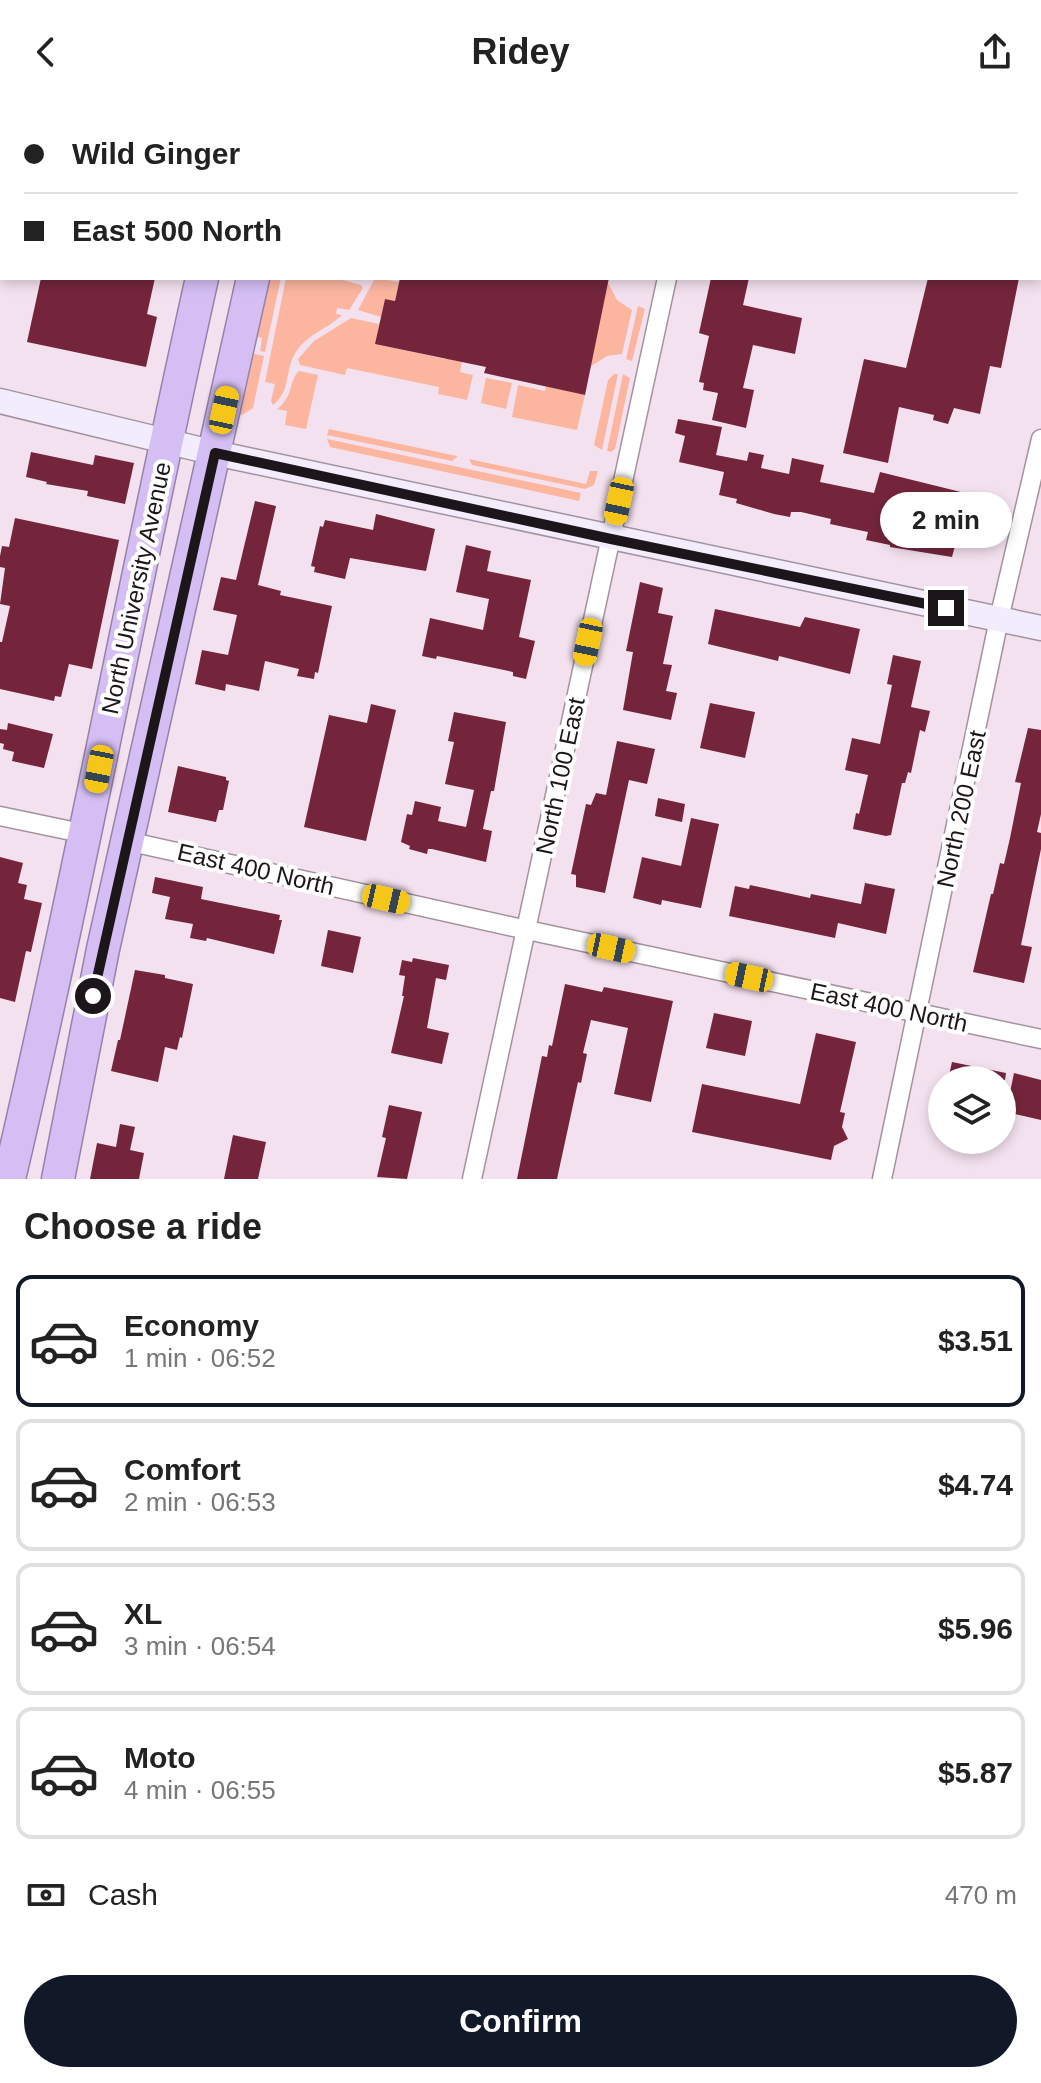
<!DOCTYPE html>
<meta charset="utf-8">
<style>
:root{--surface:#fff;--page:#f2f2f2;--text:#222;--muted:#767676;--line:#e0e0e0;--accent:#111827}
body{margin:0;font-family:Helvetica,sans-serif;background:var(--page);color:var(--text);height:100vh;display:flex;flex-direction:column;font-size:30px;white-space:nowrap}
*{box-sizing:border-box;margin:0}
p{font-size:26px;color:var(--muted)}
.icon{flex:none;width:44px;height:44px;fill:none;stroke:currentColor;stroke-width:2;stroke-linecap:round;stroke-linejoin:round}
.map{position:relative;height:1075px;overflow:hidden}
.side{display:flex;flex-direction:column;background:var(--surface);flex:1}
.side>*{flex:none}
.banner{position:absolute;left:0px;top:0px;width:1042px;height:176px;box-shadow:0 4px 12px #0003;display:grid;align-content:center;height:176px;padding:0 24px;background:var(--surface)}
.tools{position:absolute;left:928px;top:962px;display:grid;gap:16px}
.tools a{display:grid;place-items:center;width:88px;height:88px;border-radius:50%;background:var(--surface);box-shadow:0 4px 12px #0003;font-size:40px}
.end{position:absolute;width:36px;height:36px;margin:-18px;border:10px solid #1c161b;background:#fff;box-shadow:0 0 0 4px #fff}
.from{border-radius:50%}
.bubble{position:absolute;height:56px;border-radius:28px;background:var(--surface);box-shadow:0 4px 12px #0003;font-size:26px;font-weight:800;line-height:56px;text-align:center}
.car{position:absolute;width:24px;height:48px;margin:-24px -12px;border-radius:10px;box-shadow:0 0 6px 2px #0007;background:linear-gradient(#f5c518 24%,#345 0 40%,#f5c518 0 76%,#345 0 86%,#f5c518 0)}
.banner b{display:flex;align-items:center;gap:28px;height:76px;font-size:30px}
.banner b+b{border-top:2px solid var(--line)}
.banner i{width:20px;height:20px;background:var(--text)}
ul{padding:0;list-style:none}
li{display:flex;align-items:center;gap:24px;height:132px;margin:0 16px 12px;padding:0 8px;border:4px solid var(--line);border-radius:16px}
li div{flex:1}
li b{display:block;font-size:30px}
li em{font-style:normal;font-weight:800}
li.current{border-color:var(--accent)}
li>.icon{width:72px;height:72px;stroke-width:1.5}
h2{padding:0 24px;font-size:36px;line-height:96px}
.pay{display:flex;align-items:center;gap:20px;height:88px;padding:0 24px;font-size:30px}
.pay p{margin-inline-start:auto}
.cta{display:flex;gap:16px;margin-top:auto;padding:16px 24px}
.cta a{flex:1;height:92px;border-radius:48px;background:var(--accent);color:#fff;font-size:32px;font-weight:800;line-height:92px;text-align:center}
header{display:flex;justify-content:space-between;align-items:center;height:104px;padding:0 24px;background:var(--surface);font-size:36px;font-weight:800}
.map>svg:first-child{display:block}
</style>
<header><svg class="icon" aria-label="back" viewBox="0 0 24 24"><path d="M15 5l-7 7 7 7"/></svg>Ridey<svg class="icon" aria-label="share" viewBox="0 0 24 24"><path d="M12 15V3M7 8l5-5 5 5M5 13v7h14v-7"/></svg></header>
<div class="map">
<svg width="1041" height="1075" viewBox="0 0 1041 1075">
<rect width="100%" height="100%" fill="#f4e1ef"/>
<path fill="#fcb6a0" d="M268,174H281L265,248L260,247L262,234L254,232Z
M286,174H336L361,181L363,184L349,206L337,204L336,210L342,211C328,225 307,230 296,248C284,266 292,286 273,301L271,297L275,280L265,278Z
M375,174L399,178L395,197L385,195L381,213L358,206Z
M608,179L617,196L632,206L622,250L607,252L590,263Z
M638,202L645,205L632,257L626,255Z
M351,214L379,220L376,240L445,255L467,234L460,268L473,271L467,296L438,290L439,283L347,264L345,271L300,261L298,255L314,237Z
M250,249L264,252L253,304L242,311L237,310Z
M299,267L318,271L306,325L285,321L287,307L277,305C295,291 288,277 299,267Z
M614,270H618L602,346L594,341L608,276Z
M623,270L630,274L615,345L611,348L607,347Z
M486,274L512,279L506,305L481,299Z
M518,281L545,287L546,282L585,291L577,326L512,313Z
M329,325L457,352V353L452,357L327,331Z
M327,335L581,389L579,397L330,343Z
M469,355L586,380L590,367H598L594,381L585,385L472,361Z"/>
<path fill="#74253c" d="M41,174H155L147,210L157,213L146,263L27,238Z
M400,174H609L585,291L484,269L486,263L375,240L385,195L395,197Z
M711,174H749L743,201L802,214L795,250L753,241L743,284L754,286L746,324L712,316L718,289L703,286L704,279L699,278L709,232L699,229Z
M928,174H1019L1001,264L990,262L980,310L954,304L948,320L933,316L934,311L899,303L888,359L843,349L864,255L906,264Z
M678,315L722,323L716,351L747,357L749,348L764,351L761,364L789,370L792,354L824,361L820,378L874,389L880,368L965,389L962,405H965L952,453L890,443V441L866,436L868,428L830,420L831,415L801,408H791L790,413L774,410L736,399L737,395L719,391L724,368L679,358L685,332L675,329Z
M31,348L93,361L95,351L134,359L125,400L87,392L88,387L46,380L47,378L26,373Z
M255,397L276,402L258,481L281,487L280,491L332,502L318,569L315,568L314,575L297,572L299,565L265,557L259,587L226,580L225,587L195,580L202,546L228,551L237,511L213,506L221,473L236,476Z
M376,410L435,425L426,467L350,454L345,475L314,468L315,463L311,462L320,422L323,423L325,416L373,426Z
M15,414L119,436L92,565L69,560L61,593L55,592L54,597L0,585V538H2L10,502L0,500L5,464L0,463V452L2,442L9,443Z
M466,441L491,447L487,467L531,476L519,533L535,537L526,575L513,572V568L437,552L436,555L422,552L430,514L483,526L489,495L456,488Z
M640,478L663,484L658,509L673,512L663,560L672,561L666,587L677,589L671,616L623,606L633,548L626,547Z
M715,505L800,523L805,513L860,525L850,570L779,552L778,557L708,540Z
M893,551L921,557L911,603L930,607L925,628L920,626L911,669L908,668L905,679H902L891,731L886,732L853,725L856,709L859,710L868,671L845,666L852,634L880,640L892,581L887,580Z
M710,599L755,608L745,654L700,644Z
M371,600L396,606L366,737L304,723L329,611L367,619Z
M454,608L506,618L494,687H491L483,725L492,727L486,758L432,745H428L427,750L409,745L410,742L401,738L407,710L412,711L415,697L441,703L438,717L466,723L474,686L445,680L454,638L448,637Z
M8,619L53,630L44,664L12,657L14,648L3,645L4,640L0,639V625L7,626Z
M1028,624L1041,626V710L1037,728L1041,729V745L1021,841L1032,843L1024,879L973,868L991,790H993L1000,759L1004,760L1010,734L1021,679L1015,678Z
M617,637L655,645L647,680L629,676L605,789L576,783V771L571,770L586,700L591,701L596,689L606,691Z
M178,662L226,673V676L229,677L223,706H219L216,718L168,708Z
M658,694L685,700L682,718L655,712Z
M691,714L719,720L701,804L662,796L661,801L633,794L642,753L681,762Z
M0,753L23,759L18,779L27,781L24,795L42,799L31,848L26,847L15,898L0,894Z
M155,773L203,783L201,795L280,811L279,816H282L274,850L207,834L206,837L190,834L193,820L165,815L170,793L152,789Z
M865,779L895,785L886,830L838,819L835,834L729,812L735,782L749,785L750,781L810,794L811,790L861,800Z
M328,826L361,833L353,869L321,862Z
M413,854L449,861L446,876L436,874L427,924L449,929L442,960L391,949L404,892H402L405,872L399,871L402,856L412,858Z
M135,866L165,871V874L193,880L182,934L180,933L177,946L165,943L158,978L111,967L118,936H120Z
M565,880L602,888L604,883L673,897L651,998L614,990L628,924L591,916L583,949L587,950L581,979L578,978L557,1075H517L542,952L547,953L549,941L552,942Z
M714,909L752,917L745,952L706,944Z
M816,929L856,938L840,1008L845,1009L842,1023L848,1035L834,1042L831,1056L692,1028L702,980L800,1000Z
M952,958L1006,969L1005,976H948Z
M1014,969L1041,976V1016L1006,1008Z
M389,1001L422,1008L407,1075L377,1073L386,1034L382,1033Z
M120,1020L135,1023L130,1046L144,1049L139,1075H90L97,1039L116,1043Z
M233,1031L266,1038L258,1075H224Z"/>
<g fill="none" stroke-linecap="round" stroke-linejoin="round">
<defs>
<path id="street" d="M550,0L559,2
M704,2L705,0
M1040,106H1041
M0,712L86,730
M127,737L527,826L1041,935
M472,1075L667,174
M882,1075L999,515L1041,335"/>
<path id="secondary" d="M0,297L215,349L1041,524"/>
<path id="highway" d="M240,2L241,0
M290,2V0
M9,1075C79,776 135,474 202,174
M58,1075L103,845L253,174"/>
</defs>
<use href="#street" stroke="#a3929f" stroke-width="21"/>
<use href="#secondary" stroke="#a3929f" stroke-width="27"/>
<use href="#highway" stroke="#9483a8" stroke-width="35"/>
<use href="#street" stroke="#fff" stroke-width="18"/>
<use href="#secondary" stroke="#f2ecfc" stroke-width="24"/>
<use href="#highway" stroke="#d4bef4" stroke-width="32"/>
</g>
<g fill="none" stroke-linecap="round" stroke-linejoin="round">
<path stroke="#1c161b" stroke-width="10" d="M93,892L215,349L611,435L946,504"/>
</g>
<g text-anchor="middle" dominant-baseline="central" stroke-width="8" stroke-linejoin="round" paint-order="stroke">
<g font-size="24" fill="#1c161b" stroke="#fff">
<text transform="translate(136 484) rotate(-78)">North University Avenue</text>
<text transform="translate(560 672) rotate(-78)">North 100 East</text>
<text transform="translate(961 705) rotate(-78)">North 200 East</text>
<text transform="translate(256 765) rotate(13)">East 400 North</text>
<text transform="translate(889 903) rotate(12)">East 400 North</text>
</g>
</g>
</svg>
<div class="tools">
<a><svg class="icon" aria-label="layers" viewBox="0 0 24 24"><path d="M12 4l9 5-9 5-9-5zM3 14l9 5 9-5"/></svg></a>
</div>
<i class="end from" style="left:93px;top:892px"></i>
<i class="end" style="left:946px;top:504px"></i>
<div class="bubble" style="left:880px;top:388px;width:132px">2 min</div>
<i class="car" style="left:224px;top:306px;rotate:12deg"></i>
<i class="car" style="left:619px;top:397px;rotate:192deg"></i>
<i class="car" style="left:588px;top:538px;rotate:192deg"></i>
<i class="car" style="left:99px;top:665px;rotate:191deg"></i>
<i class="car" style="left:386px;top:795px;rotate:103deg"></i>
<i class="car" style="left:611px;top:844px;rotate:102deg"></i>
<i class="car" style="left:749px;top:873px;rotate:282deg"></i>
<div class="banner">
<b><i class="from"></i>Wild Ginger</b>
<b><i></i>East 500 North</b>
</div>
</div>
<section class="side">
<h2>Choose a ride</h2>
<ul>
<li class="current"><svg class="icon" aria-label="car" viewBox="0 0 24 24"><path d="M5 17H2v-5l4-1 3-4h7l3 4 3 1v5h-3M9 17h6M6 11h13"/><circle cx="7" cy="17" r="2"/><circle cx="17" cy="17" r="2"/></svg><div><b>Economy</b><p>1 min · 06:52</p></div><em>$3.51</em></li>
<li><svg class="icon" aria-label="car" viewBox="0 0 24 24"><path d="M5 17H2v-5l4-1 3-4h7l3 4 3 1v5h-3M9 17h6M6 11h13"/><circle cx="7" cy="17" r="2"/><circle cx="17" cy="17" r="2"/></svg><div><b>Comfort</b><p>2 min · 06:53</p></div><em>$4.74</em></li>
<li><svg class="icon" aria-label="car" viewBox="0 0 24 24"><path d="M5 17H2v-5l4-1 3-4h7l3 4 3 1v5h-3M9 17h6M6 11h13"/><circle cx="7" cy="17" r="2"/><circle cx="17" cy="17" r="2"/></svg><div><b>XL</b><p>3 min · 06:54</p></div><em>$5.96</em></li>
<li><svg class="icon" aria-label="car" viewBox="0 0 24 24"><path d="M5 17H2v-5l4-1 3-4h7l3 4 3 1v5h-3M9 17h6M6 11h13"/><circle cx="7" cy="17" r="2"/><circle cx="17" cy="17" r="2"/></svg><div><b>Moto</b><p>4 min · 06:55</p></div><em>$5.87</em></li>
</ul>
<div class="pay"><svg class="icon" aria-label="cash" viewBox="0 0 24 24"><path d="M3 7h18v10H3z"/><circle cx="12" cy="12" r="2"/></svg>Cash<p>470 m</p></div>
<div class="cta"><a>Confirm</a></div>
</section>
